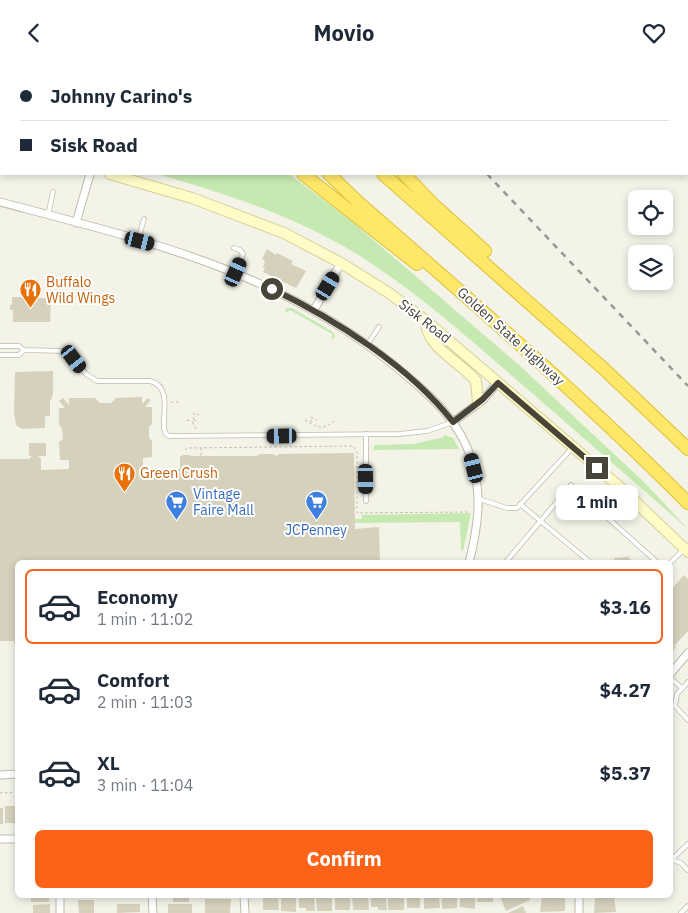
<!DOCTYPE html>
<meta charset="utf-8">
<style>
:root{--surface:#fff;--page:#f6f6f7;--text:#1f2937;--muted:#747a83;--line:#e0e1e3;--accent:#fc6318}
body{margin:0;font-family:"IBM Plex Sans",sans-serif;background:var(--page);color:var(--text);height:100vh;display:flex;flex-direction:column;font-size:19px;white-space:nowrap}
*{box-sizing:border-box;margin:0}
p{font-size:16px;color:var(--muted)}
.icon{flex:none;width:28px;height:28px;fill:none;stroke:currentColor;stroke-width:2;stroke-linecap:round;stroke-linejoin:round}
.map{position:relative;flex:1;overflow:hidden}
.drawer{position:absolute;left:15px;top:495px;width:658px;height:338px;display:flex;flex-direction:column;background:var(--surface);border-radius:8px;box-shadow:0 2px 8px #0003}
.drawer>*{flex:none}
.banner{position:absolute;left:0px;top:0px;width:689px;height:110px;box-shadow:0 2px 8px #0003;display:grid;align-content:center;height:110px;padding:0 20px;background:var(--surface)}
.fabs{position:absolute;left:628px;top:125px;display:grid;gap:10px}
.fabs a{display:grid;place-items:center;width:45px;height:45px;border-radius:8px;background:var(--surface);box-shadow:0 2px 8px #0003;font-size:25px}
.end{position:absolute;width:22px;height:22px;margin:-11px;border:6px solid #484437;background:#fff;box-shadow:0 0 0 2px #fff}
.from{border-radius:50%}
.bubble{position:absolute;height:35px;border-radius:8px;background:var(--surface);box-shadow:0 2px 8px #0003;font-size:16px;font-weight:700;line-height:35px;text-align:center}
.car{position:absolute;width:15px;height:30px;margin:-15px -8px;border-radius:6px;box-shadow:0 0 4px 1px #0007;background:linear-gradient(#222 24%,#8ab4d8 0 40%,#222 0 76%,#8ab4d8 0 86%,#222 0)}
.banner b{display:flex;align-items:center;gap:18px;height:48px;font-size:19px}
.banner b+b{border-top:1px solid var(--line)}
.banner i{width:12px;height:12px;background:var(--text)}
ul{padding:9px 0 0;list-style:none}
li{display:flex;align-items:center;gap:15px;height:75px;margin:0 10px 8px;padding:0 10px;border:2px solid transparent;border-radius:8px}
li div{flex:1}
li b{display:block;font-size:19px}
li em{font-style:normal;font-weight:700}
li.on{border-color:var(--accent)}
li>.icon{width:45px;height:45px;stroke-width:1.5}
.button{display:flex;gap:10px;margin-top:auto;padding:10px 20px}
.button a{flex:1;height:58px;border-radius:8px;background:var(--accent);color:#fff;font-size:20px;font-weight:700;line-height:58px;text-align:center}
header{display:flex;justify-content:space-between;align-items:center;height:65px;padding:0 20px;background:var(--surface);font-size:22px;font-weight:700}
.map>svg:first-child{display:block}
</style>
<header><svg class="icon" aria-label="back" viewBox="0 0 24 24"><path d="M15 5l-7 7 7 7"/></svg>Movio<svg class="icon" aria-label="heart" viewBox="0 0 24 24"><path d="M12 20l-8-8c-3-5 5-10 8-4 3-6 11-1 8 4z"/></svg></header>
<div class="map">
<svg width="688" height="848" viewBox="0 0 688 848">
<rect width="100%" height="100%" fill="#f4f3e8"/>
<path fill="#c5e9b1" d="M0,0H66L68,1H1V65Z
M157,109H289L349,154L519,300L646,419L688,464C631,414 574,365 517,315C467,272 418,228 363,193C300,153 228,129 157,109Z
M287,243H292L333,267L335,271L333,275L332,274V269L290,245L285,248V246Z
M444,370L453,373L459,384L373,385L375,380L414,379L444,372Z
M471,448L463,486L461,485L460,457L355,458V454H362V450Z"/>
<path fill="#d6d1bd" d="M267,184L276,190L277,188L293,196L291,199L306,206L296,223L263,207L265,203L263,202L265,196L262,194Z
M12,232H21V233H51L50,257H13V245H10V240H12Z
M53,306V330L52,331V334L50,335V351H45V363L22,364L16,360L14,347L15,307Z
M142,332V339L148,333L151,335L145,342H152V359L149,362V373L152,376V392L143,393V404H180V392L183,390H189L191,391H257L259,389H271L278,391V389L354,388L355,464L379,462L380,498H18V579H14V576H0V394H29L32,391H29V378H46V391H38L41,394V405L69,404V395H60L59,377L63,374L62,363L59,360V343H65L59,336L63,333L69,340V333H95L100,338H111L116,333Z
M628,492L635,498H615L614,493Z
M684,510L688,514V566L674,581L676,582L670,589V526Z
M5,741H15L16,758H5Z
M0,743H3V759H0Z
M31,830H49V837H31Z
M78,830H96V832L78,833Z
M173,830H189V837H173Z
M263,830H278L279,845H263Z
M281,830H296V847L281,846Z
M299,830H314L315,846H306V843H299Z
M316,830H332V846H317Z
M342,830H350V845H335V832H342Z
M352,830H368L369,845H353Z
M371,830H386L387,845H378V842H371Z
M388,830H404V845H388Z
M407,830H420V843H407Z
M424,830H439L440,843L424,844Z
M442,830H457V843L442,844Z
M460,830H475V844L460,842Z
M478,830H493V837H477Z
M505,830H528L530,835L506,846L500,832Z
M565,831V846L540,847L542,832Z
M614,832L616,847L594,848L595,833Z
M205,834H231L230,848H205Z
M78,835H94V848H79Z
M50,839V848H33V840Z
M117,839H140V847L117,848Z
M168,839H192V848H168Z
M523,841L526,848H508Z"/>
<g fill="none" stroke-linecap="round" stroke-linejoin="round">
<defs>
<path id="service" d="M48,150L53,127
M138,175L144,154
M234,183L240,185L243,189L236,207
M367,280L379,262
M0,281H19L24,285L65,286L72,291L86,309L97,316H150C171,321 163,347 164,364L166,369L169,371L399,369L427,366L453,357
M0,290H19L24,285
M366,369V436
M479,434L507,443H517L573,382
M520,439L591,498
M505,498L571,420L658,498
M670,498L683,485
M670,613L682,623
M688,617L677,629L675,641L688,655
M670,794L681,798L688,805
M672,794L688,779
M681,848L688,841"/>
<path id="minor" d="M0,137C148,176 288,208 407,311C434,334 460,358 471,393C483,429 478,462 469,498
M76,158L90,109
M314,245L341,198
M453,357L483,335L498,317
M670,609L688,588
M0,710L18,709
M0,774H18
M60,830V848
M152,830L153,848
M244,830L245,848
M579,830V848"/>
<path id="secondary" d="M0,80H1
M110,109L192,133L284,168L341,198L389,228L425,255L621,423L688,487
M425,255C428,285 459,295 476,316L478,337"/>
<path id="motorway" d="M116,0L118,1
M208,0L210,1
M259,0L260,1
M305,0L306,1
M303,109L417,199
M329,109L358,137C470,235 583,332 688,438
M383,109L604,304L688,384
M404,109L435,141L485,186"/>
</defs>
<use href="#service" stroke="#c0bcab" stroke-width="5.5"/>
<use href="#minor" stroke="#c0bcab" stroke-width="9"/>
<use href="#secondary" stroke="#d5cf98" stroke-width="12"/>
<use href="#motorway" stroke="#dfc037" stroke-width="14"/>
<path stroke="#c2bb9c" stroke-width="1" stroke-dasharray="2.5 2.5" stroke-linecap="butt" d="M171,337H179
M187,355L193,357
M194,355L199,357
M305,355C321,364 322,365 336,355
M311,357V352L317,355
M196,364L193,358L194,348L199,350
M201,383V391
M185,385L188,383L353,381L357,387V448L470,447
M0,728L18,727"/>
<use href="#service" stroke="#fff" stroke-width="4"/>
<use href="#minor" stroke="#fff" stroke-width="7"/>
<use href="#secondary" stroke="#fffcc8" stroke-width="10"/>
<use href="#motorway" stroke="#ffe869" stroke-width="12"/>
<path stroke="#979797" stroke-width="2.5" stroke-dasharray="6 6" stroke-linecap="butt" d="M384,0L385,1
M487,109L688,321"/>
</g>
<g fill="none" stroke-linecap="round" stroke-linejoin="round">
<path stroke="#484437" stroke-width="6" d="M272,224C335,254 410,302 453,357L483,334L498,318L597,403"/>
</g>
<defs>
<symbol id="restaurant-pin" viewBox="-11 -11 22 30"><path d="M0 17L-7.5 6A9.5 9.5 0 1 1 7.5 6Z" fill="#e8710a" stroke="#fff"/><path d="M-5-6h1v4h1v-4h1v4h1v-4h1v5L-1.5 .5V6h-2V.5L-5-1ZM5-6V6H3V1.5H1.5Q1.5-4 5-6Z" fill="#fff"/></symbol>
<symbol id="supermarket-pin" viewBox="-11 -11 22 30"><path d="M0 17L-7.5 6A9.5 9.5 0 1 1 7.5 6Z" fill="#3f7fe0" stroke="#fff"/><path d="M-6-5.5h2.5l.6 2H6L4.5 2H-2.5L-4.4-4H-6ZM-1.5 3.2a1.3 1.3 0 1 0 .1 0ZM3 3.2a1.3 1.3 0 1 0 .1 0Z" fill="#fff"/></symbol>
</defs>
<g fill-rule="evenodd">
<use href="#restaurant-pin" x="18" y="212" width="25" height="34"/>
<use href="#restaurant-pin" x="112" y="396" width="25" height="34"/>
<use href="#supermarket-pin" x="164" y="424" width="25" height="34"/>
<use href="#supermarket-pin" x="304" y="424" width="25" height="34"/>
</g>
<g text-anchor="middle" dominant-baseline="central" stroke-width="4" stroke-linejoin="round" paint-order="stroke">
<g font-size="14" fill="#c56008" stroke="#fff" text-anchor="start">
<text x="46" y="217">Buffalo<tspan x="46" dy="16">Wild Wings</tspan></text>
<text x="140" y="408">Green Crush</text>
</g>
<g font-size="14" fill="#484437" stroke="#fff">
<text transform="translate(425 256) rotate(38)">Sisk Road</text>
<text transform="translate(511 271) rotate(42)">Golden State Highway</text>
</g>
<g font-size="14" fill="#366cbe" stroke="#fff" text-anchor="start">
<text x="193" y="429">Vintage<tspan x="193" dy="16">Faire Mall</tspan></text>
<text x="316" y="465" text-anchor="middle">JCPenney</text>
</g>
</g>
</svg>
<div class="fabs">
<a><svg class="icon" aria-label="locate" viewBox="0 0 24 24"><circle cx="12" cy="12" r="6"/><path d="M12 2v4M12 18v4M2 12h4M18 12h4"/></svg></a>
<a><svg class="icon" aria-label="layers" viewBox="0 0 24 24"><path d="M12 4l9 5-9 5-9-5zM3 14l9 5 9-5"/></svg></a>
</div>
<i class="end from" style="left:272px;top:224px"></i>
<i class="end" style="left:597px;top:403px"></i>
<div class="bubble" style="left:556px;top:420px;width:82px">1 min</div>
<i class="car" style="left:140px;top:176px;rotate:104deg"></i>
<i class="car" style="left:236px;top:207px;rotate:24deg"></i>
<i class="car" style="left:328px;top:221px;rotate:31deg"></i>
<i class="car" style="left:74px;top:294px;rotate:143deg"></i>
<i class="car" style="left:282px;top:371px;rotate:269deg"></i>
<i class="car" style="left:474px;top:403px;rotate:346deg"></i>
<i class="car" style="left:366px;top:414px;rotate:179deg"></i>
<div class="banner">
<b><i class="from"></i>Johnny Carino's</b>
<b><i></i>Sisk Road</b>
</div>
<section class="drawer">
<ul>
<li class="on"><svg class="icon" aria-label="car" viewBox="0 0 24 24"><path d="M5 17H2v-5l4-1 3-4h7l3 4 3 1v5h-3M9 17h6M6 11h13"/><circle cx="7" cy="17" r="2"/><circle cx="17" cy="17" r="2"/></svg><div><b>Economy</b><p>1 min · 11:02</p></div><em>$3.16</em></li>
<li><svg class="icon" aria-label="car" viewBox="0 0 24 24"><path d="M5 17H2v-5l4-1 3-4h7l3 4 3 1v5h-3M9 17h6M6 11h13"/><circle cx="7" cy="17" r="2"/><circle cx="17" cy="17" r="2"/></svg><div><b>Comfort</b><p>2 min · 11:03</p></div><em>$4.27</em></li>
<li><svg class="icon" aria-label="car" viewBox="0 0 24 24"><path d="M5 17H2v-5l4-1 3-4h7l3 4 3 1v5h-3M9 17h6M6 11h13"/><circle cx="7" cy="17" r="2"/><circle cx="17" cy="17" r="2"/></svg><div><b>XL</b><p>3 min · 11:04</p></div><em>$5.37</em></li>
</ul>
<div class="button"><a>Confirm</a></div>
</section>
</div>
